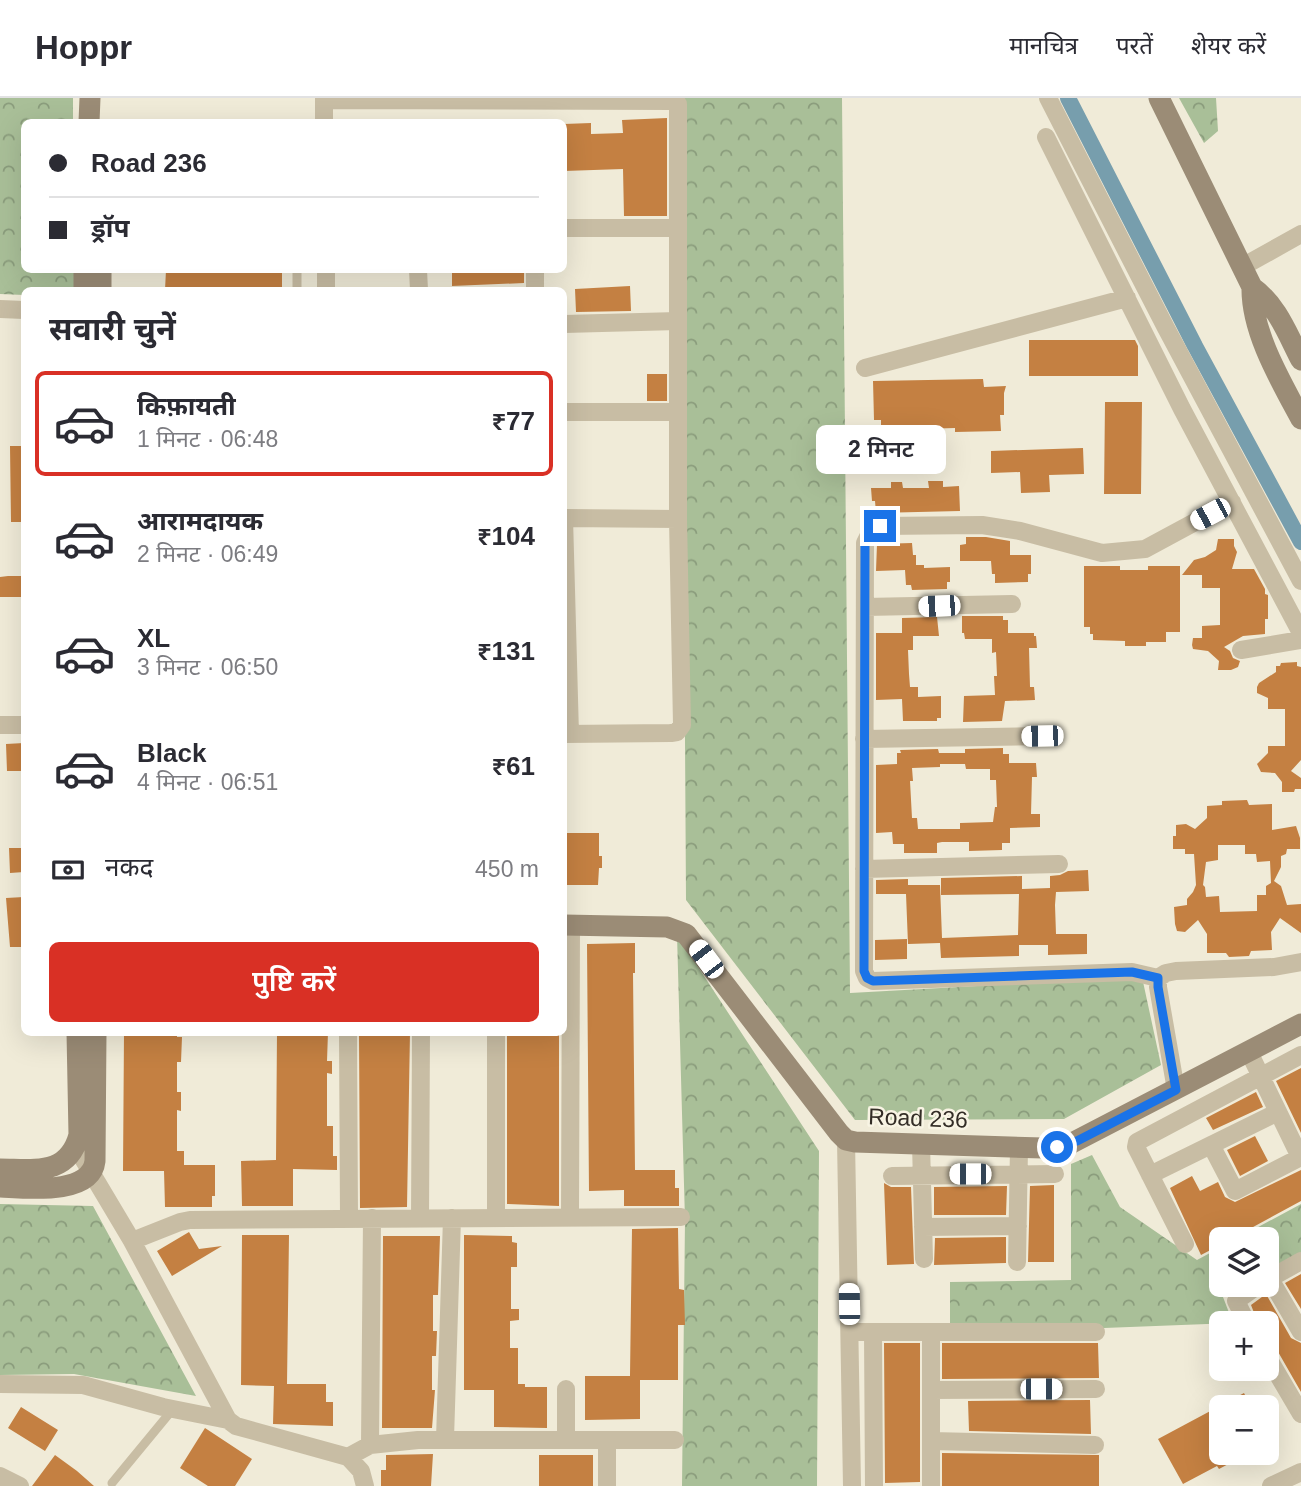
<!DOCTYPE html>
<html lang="hi">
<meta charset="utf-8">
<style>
:root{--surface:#fff;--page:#f7f7f7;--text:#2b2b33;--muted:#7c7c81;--line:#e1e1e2;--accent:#d93025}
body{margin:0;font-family:Helvetica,"Noto Sans Devanagari",sans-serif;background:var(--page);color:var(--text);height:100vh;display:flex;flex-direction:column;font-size:26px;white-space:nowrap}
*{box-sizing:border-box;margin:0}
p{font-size:23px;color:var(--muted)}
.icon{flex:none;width:38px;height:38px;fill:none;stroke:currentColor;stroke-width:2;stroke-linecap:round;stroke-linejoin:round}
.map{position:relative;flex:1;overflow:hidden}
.drawer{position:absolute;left:21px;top:189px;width:546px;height:749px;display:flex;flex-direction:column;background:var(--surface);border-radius:10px;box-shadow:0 7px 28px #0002}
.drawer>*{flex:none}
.guide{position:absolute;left:21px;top:21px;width:546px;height:154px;border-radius:10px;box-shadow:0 7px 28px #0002;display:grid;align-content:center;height:154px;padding:0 28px;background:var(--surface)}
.fabs{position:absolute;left:1209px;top:1129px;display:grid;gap:14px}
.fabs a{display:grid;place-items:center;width:70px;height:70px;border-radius:10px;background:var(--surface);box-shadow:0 7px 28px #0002;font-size:35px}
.end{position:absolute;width:32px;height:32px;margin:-16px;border:9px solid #1a73e8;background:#fff;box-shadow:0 0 0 4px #fff}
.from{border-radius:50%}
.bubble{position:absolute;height:49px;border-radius:10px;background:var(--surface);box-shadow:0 7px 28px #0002;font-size:23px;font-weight:600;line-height:49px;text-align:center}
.car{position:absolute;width:21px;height:42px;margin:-21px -10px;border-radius:9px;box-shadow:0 0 5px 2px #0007;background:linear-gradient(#fff 24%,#345 0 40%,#fff 0 76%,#345 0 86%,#fff 0)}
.guide b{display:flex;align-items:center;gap:24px;height:66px;font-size:26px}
.guide b+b{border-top:2px solid var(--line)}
.guide i{width:18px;height:18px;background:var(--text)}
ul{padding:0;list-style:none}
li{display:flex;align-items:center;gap:21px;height:105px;margin:0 14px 10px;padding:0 14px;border:4px solid transparent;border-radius:10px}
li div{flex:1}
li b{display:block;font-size:26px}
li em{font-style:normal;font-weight:600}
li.on{border-color:var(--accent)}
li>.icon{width:63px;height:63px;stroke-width:1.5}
h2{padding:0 28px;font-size:32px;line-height:84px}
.pay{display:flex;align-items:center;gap:18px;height:77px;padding:0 28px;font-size:26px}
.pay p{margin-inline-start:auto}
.primary-button{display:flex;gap:14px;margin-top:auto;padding:14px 28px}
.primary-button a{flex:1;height:80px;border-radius:10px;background:var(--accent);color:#fff;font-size:28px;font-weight:600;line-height:80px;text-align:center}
header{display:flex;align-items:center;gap:42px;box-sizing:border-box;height:98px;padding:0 35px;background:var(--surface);border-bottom:2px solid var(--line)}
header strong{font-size:33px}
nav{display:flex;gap:38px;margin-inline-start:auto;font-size:24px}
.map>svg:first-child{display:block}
</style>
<header>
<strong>Hoppr</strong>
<nav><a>मानचित्र</a><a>परतें</a><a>शेयर करें</a></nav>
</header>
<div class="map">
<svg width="1301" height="1388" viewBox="0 0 1301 1388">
<defs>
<pattern id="park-crowns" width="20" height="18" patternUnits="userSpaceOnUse" patternTransform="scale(1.75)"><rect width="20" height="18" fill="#a9bf98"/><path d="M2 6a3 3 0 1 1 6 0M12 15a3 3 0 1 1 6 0" fill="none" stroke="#8a9c7c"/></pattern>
</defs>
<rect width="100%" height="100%" fill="#f0ebd8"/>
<path fill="url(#park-crowns)" d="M0,0H73V24H24V172H75V192H24V197L0,196Z
M681,0H842L850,895L1142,879L1161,967L1064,1021L855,1022L686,802Z
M1179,0H1216L1218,33L1204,45Z
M677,837L819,1053L817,1388H682L685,1122Z
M1092,1057L1120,1109L1197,1162L1221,1149L1222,1186L1247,1187L1223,1199L1233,1225L1104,1230L950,1231V1184L1071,1182V1066Z
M0,1106L93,1108L196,1298L74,1276L0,1277Z
M1301,1106V1159L1267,1176V1141H1236Z"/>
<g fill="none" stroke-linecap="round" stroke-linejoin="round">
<path stroke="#779ead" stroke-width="16" d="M1068,0L1195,248L1301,444"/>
</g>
<path fill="#c48042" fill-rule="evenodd" d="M667,20V118H624L623,71L564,73V26L591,25V36L623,35L622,22Z
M166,172H282V192H165Z
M452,172H524V185L452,188Z
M630,188L631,213L576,214L575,191Z
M1029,242H1135L1138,248V278H1029Z
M647,276H667V303H647Z
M983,281L984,289L1006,288L1004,295V317H1000L1001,333L955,334V330L921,331L922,348L881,349V322H874L873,283Z
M1105,304H1142L1141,396H1104Z
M10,348H24V424H11Z
M1083,350L1084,376L1049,377L1050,394L1021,395L1020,374L991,375V353Z
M928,383H943V389L959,388L960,413L876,415L875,403H872L871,390H891V384H902L903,390H929Z
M966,439H986L1010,443V457H1031V476H1028V484L995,485V476H992L991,463H960V447L966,446Z
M1218,441H1234V448L1237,454L1232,471H1254L1265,491V496L1268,497V521H1265V536L1243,538L1224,549L1230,553L1233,560L1240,563L1238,569L1231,572H1218L1219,563L1208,553L1193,551L1192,547L1193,540H1202V528L1220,527V490H1202V477H1182L1194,462L1205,459L1216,452Z
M912,445L913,457H916V467H924V470L950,469V484H947V491L912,492L911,487H906L905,472L876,473L877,446Z
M1084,468H1120V472H1148V468H1180V534H1166V544H1146V548H1125V543L1093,542V536H1090V529H1084Z
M8,478H24V499H0V479Z
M962,518H1003V522H1008V535H1034V538H1036L1037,550H1029L1030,589H1034L1035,602L1005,603L1002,623L963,624L964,598L995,597L994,578H997L996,554L992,555V541H965L964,535H962Z
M937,519L939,538H913V552H908L909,576L910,589H918V599L941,598V620H937V623H903L902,601L876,602V535H902V520Z
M1297,564V568L1301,569V662L1291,673L1301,680V691H1295L1294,694H1282V684L1275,675L1261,674L1257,666L1268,655V648H1285V611H1268V600L1257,595V589L1259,585L1276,574V568H1280L1281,565Z
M24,645V673H7L6,646Z
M1003,650V656H1009V665H1036L1037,679H1032L1031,716H1040V729L1010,730V745H1002V752L969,753V744H942L937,745V755H904V746H893L892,734L876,735V667L897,666V655H901L900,652L938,651L939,655H965V651ZM940,666H965L966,671H990V682H996L997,709H995L993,724L960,725V731H918L917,720H912L910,683H913L912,670L940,669Z
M1247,702L1249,707L1272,706V732L1296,728L1300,740V751H1287L1286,756L1281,758V769L1274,783L1281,788L1287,807L1301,806V835L1280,820L1271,834L1272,852L1251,853L1249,858L1229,859L1226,855H1207V836L1198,822L1185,834L1177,833L1175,826L1174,809L1187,807V801L1193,794L1196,787L1194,756H1185V751H1173V738H1176V727L1186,726L1195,731L1207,720V708L1222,707V703ZM1218,747H1245V756H1256L1257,764L1270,763L1271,785L1266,788V797H1257V813L1220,814L1219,798L1206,799L1205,789L1203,787L1206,764L1218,762Z
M564,735H599V758H602V770H599L598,787H564Z
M9,750H24V774L10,775Z
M1088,772L1089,793L1056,794L1055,807L1056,836H1087V856L1048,857V847H1019V858L941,860L940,845L908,846L906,796H876V782L908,781V787H940L942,840L1018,837L1019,796L941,797V780L1022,778V791L1050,790V778L1060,777L1068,773Z
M24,799V849H10L6,800Z
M907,841V861L875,862V842Z
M635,845V875H633L635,1072H675V1090H679V1108H624V1092L589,1093L587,846Z
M124,934H177V939H182L181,964H177V994H181V1013L177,1012V1053H184V1067H215V1098H212V1109H165L164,1073H123Z
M277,934H328L327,963H332V976L327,975V1028H333V1058H337V1072L293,1071V1108H242L241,1063L276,1062Z
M359,934H410L407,1109L360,1110Z
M507,934H559V1108L507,1106Z
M1301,970V1035L1276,983Z
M1256,994L1263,1009L1213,1032L1206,1020Z
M1255,1038L1268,1063L1240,1078L1227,1052Z
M1301,1072V1103L1231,1141H1222V1146L1201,1157L1170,1090L1192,1078L1200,1093L1218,1084L1225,1099L1235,1104Z
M884,1085L891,1089H911L914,1166L887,1167Z
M1054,1087V1164H1028L1030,1088Z
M1007,1088L1006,1117H934V1089Z
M678,1130L679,1191L684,1192L685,1227H678V1282H640V1321L585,1322V1278H630L632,1131Z
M189,1134L199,1151L222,1148L172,1178L157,1153Z
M242,1137H289L287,1286H326V1304H333V1328L273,1326L274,1288L241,1287Z
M464,1137L512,1138V1144L517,1145V1169H511V1211H519V1222L510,1223V1250H518V1286H525V1289H547V1330L494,1329V1292H464Z
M383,1138H440L438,1197H433V1233H437L436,1258H432V1292H435L432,1330H382Z
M1006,1139V1165L934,1167L935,1140Z
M1301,1176V1211L1285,1185Z
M1266,1196L1291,1240L1301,1245V1294L1277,1252L1267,1247V1225H1258L1251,1207Z
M884,1245H920V1384L885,1385Z
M942,1245H1098L1099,1280L942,1281Z
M1244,1295L1251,1309H1222V1354H1230L1234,1363L1219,1371L1217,1368L1183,1386L1158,1341Z
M1090,1302L1091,1336L969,1333L968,1303Z
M21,1309L58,1332L45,1353L8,1330Z
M205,1330L252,1361L235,1388H208L180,1370Z
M942,1355L1099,1357V1388H942Z
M433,1356L431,1388H381V1372H386V1357Z
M55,1357L77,1373L94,1388H32Z
M539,1357H593V1388H539Z"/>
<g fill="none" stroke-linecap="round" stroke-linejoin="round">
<path stroke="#c8bda4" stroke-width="9" d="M297,172V192
M112,1385L173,1311"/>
<path stroke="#c8bda4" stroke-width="18" d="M324,0V24
M1048,0L1166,230L1301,483
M324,2L674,3L678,6V421L682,627L677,634L671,635L564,636
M1046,39L1182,311L1301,535
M564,130H678
M1242,169L1301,136
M326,172V192
M418,172L419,192
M535,172V192
M0,211L24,212
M564,226L678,223
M865,270L1127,200
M564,314H678
M564,420L570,636
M564,420L678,421
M865,509L1012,506
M1241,552L1301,542
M0,627H24
M864,641L1042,638
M864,771L1059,766
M1158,880L1132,874L873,883L867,880L864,873L865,445L872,431L880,428L982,427L1020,433L1102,455L1145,451L1232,404
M348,934L349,1120
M1249,954L1300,1059
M1176,992L1158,889V880L1166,875L1176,873L1274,869L1301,864
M846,1042L852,1388
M921,1046L924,1161
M1211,1047L1235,1093L1301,1059
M76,1049L132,1143L228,1322L236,1328L348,1359L361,1373L365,1388
M1150,1077L1278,1014
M892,1078L1055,1076
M570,1119L571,828
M420,1120L421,934
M496,1120V934
M923,1129L1018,1128
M132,1143L180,1124L190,1122L681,1119
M1185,1146L1136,1049L1137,1044L1301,957
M1017,1164L1019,1050
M1270,1181L1301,1234
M1267,1182L1301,1163
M1247,1225L1236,1203L1260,1186
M850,1234H1096
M873,1234L874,1388
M1267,1258L1301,1316
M0,1286L83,1287L163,1309L228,1322
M931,1292L1096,1291
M445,1341L452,1120
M566,1342V1291
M607,1342V1388
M931,1343L1095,1347
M370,1347L372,1120
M348,1359L370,1347L418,1342H675
M0,1378L20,1388
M931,1388V1234
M1271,1388L1301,1374"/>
<path stroke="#9b8c76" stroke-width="21" d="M1159,0L1252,189C1251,233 1280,282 1301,321
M89,24L90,0
M1252,189C1277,207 1287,235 1301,262
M84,192V172
M101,192V172
M564,827L667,829L686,836L839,1035L846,1042L855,1044L1043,1050L1068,1047L1301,926
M0,1071C35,1071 68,1078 79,1037L77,934
M0,1089C26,1090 91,1098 95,1063L96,934"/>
</g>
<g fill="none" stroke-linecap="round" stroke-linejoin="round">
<path stroke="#1a73e8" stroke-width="9" d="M880,428L872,431L865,445L864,873L867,880L873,883L1132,874L1158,880V889L1176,992L1077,1043L1057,1049"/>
</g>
<g text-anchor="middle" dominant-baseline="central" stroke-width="5" stroke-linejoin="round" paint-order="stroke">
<g font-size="23" fill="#332d26" stroke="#f8f4e4">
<text transform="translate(918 1020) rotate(2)">Road 236</text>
</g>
</g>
</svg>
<div class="fabs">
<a><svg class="icon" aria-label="layers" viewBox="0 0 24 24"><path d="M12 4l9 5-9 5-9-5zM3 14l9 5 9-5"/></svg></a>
<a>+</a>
<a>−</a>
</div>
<i class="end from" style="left:1057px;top:1049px"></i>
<i class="end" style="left:880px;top:428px"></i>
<div class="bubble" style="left:816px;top:327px;width:130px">2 मिनट</div>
<i class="car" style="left:1210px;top:416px;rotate:242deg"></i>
<i class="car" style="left:939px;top:508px;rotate:268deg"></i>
<i class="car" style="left:1042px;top:638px;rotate:269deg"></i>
<i class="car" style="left:706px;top:861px;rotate:323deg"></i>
<i class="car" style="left:970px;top:1076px;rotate:270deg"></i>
<i class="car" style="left:849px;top:1206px;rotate:359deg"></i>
<i class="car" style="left:1041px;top:1291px;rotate:90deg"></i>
<div class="guide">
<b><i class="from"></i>Road 236</b>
<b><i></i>ड्रॉप</b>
</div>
<section class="drawer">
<h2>सवारी चुनें</h2>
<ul>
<li class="on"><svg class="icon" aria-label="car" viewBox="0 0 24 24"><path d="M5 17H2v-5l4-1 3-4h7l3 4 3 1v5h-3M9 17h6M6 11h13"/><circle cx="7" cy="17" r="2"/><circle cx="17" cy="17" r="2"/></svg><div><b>किफ़ायती</b><p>1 मिनट · 06:48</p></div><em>₹77</em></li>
<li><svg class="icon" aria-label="car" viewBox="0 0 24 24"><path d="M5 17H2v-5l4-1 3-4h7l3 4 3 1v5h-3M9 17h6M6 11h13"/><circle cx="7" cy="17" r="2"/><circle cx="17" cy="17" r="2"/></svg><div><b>आरामदायक</b><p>2 मिनट · 06:49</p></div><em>₹104</em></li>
<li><svg class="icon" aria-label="car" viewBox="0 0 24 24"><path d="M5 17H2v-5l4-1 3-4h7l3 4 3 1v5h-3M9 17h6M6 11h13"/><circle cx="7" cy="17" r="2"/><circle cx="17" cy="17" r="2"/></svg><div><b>XL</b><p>3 मिनट · 06:50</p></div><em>₹131</em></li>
<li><svg class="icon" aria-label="car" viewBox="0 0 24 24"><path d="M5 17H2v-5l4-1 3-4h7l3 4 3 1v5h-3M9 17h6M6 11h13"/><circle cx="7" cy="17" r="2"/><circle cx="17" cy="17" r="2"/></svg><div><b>Black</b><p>4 मिनट · 06:51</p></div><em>₹61</em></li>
</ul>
<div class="pay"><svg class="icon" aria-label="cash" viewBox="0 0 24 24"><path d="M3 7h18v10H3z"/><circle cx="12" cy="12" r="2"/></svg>नकद<p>450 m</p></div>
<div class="primary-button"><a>पुष्टि करें</a></div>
</section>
</div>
